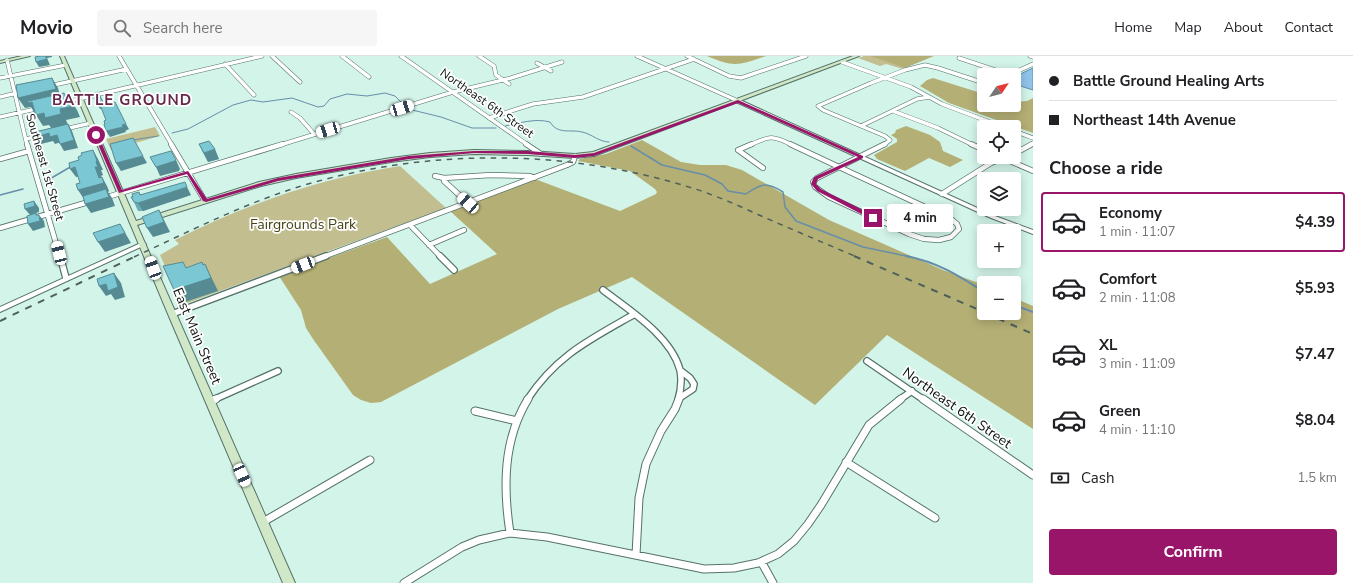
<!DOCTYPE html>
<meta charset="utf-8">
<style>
:root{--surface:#fff;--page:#f6f6f6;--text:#202124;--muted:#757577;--line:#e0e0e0;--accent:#99156a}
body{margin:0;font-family:"Nunito Sans",sans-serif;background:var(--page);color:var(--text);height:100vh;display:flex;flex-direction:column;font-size:15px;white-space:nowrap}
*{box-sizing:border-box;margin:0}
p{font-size:13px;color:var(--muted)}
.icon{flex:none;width:22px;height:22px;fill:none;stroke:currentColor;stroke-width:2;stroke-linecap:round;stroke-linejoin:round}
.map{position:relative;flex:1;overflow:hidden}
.panel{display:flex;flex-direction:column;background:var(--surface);width:320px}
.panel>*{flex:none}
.top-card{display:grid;align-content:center;height:88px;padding:0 16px;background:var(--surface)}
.needle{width:26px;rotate:55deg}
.controls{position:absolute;left:977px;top:12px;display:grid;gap:8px}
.controls a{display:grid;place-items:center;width:44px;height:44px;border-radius:4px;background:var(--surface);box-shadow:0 2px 10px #0003;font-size:20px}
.end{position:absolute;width:18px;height:18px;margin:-9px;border:5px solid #99156a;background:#fff;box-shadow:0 0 0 2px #fff}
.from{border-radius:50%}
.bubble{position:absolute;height:28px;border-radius:4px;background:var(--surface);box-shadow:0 2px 10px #0003;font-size:13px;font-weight:700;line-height:28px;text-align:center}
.car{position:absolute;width:12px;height:24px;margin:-12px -6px;border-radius:5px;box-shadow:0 0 3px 1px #0007;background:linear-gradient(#fff 24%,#345 0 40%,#fff 0 76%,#345 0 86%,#fff 0)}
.top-card b{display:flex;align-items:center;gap:14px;height:38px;font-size:15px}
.top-card b+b{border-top:1px solid var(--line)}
.top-card i{width:10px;height:10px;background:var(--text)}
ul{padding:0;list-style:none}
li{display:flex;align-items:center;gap:12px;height:60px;margin:0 8px 6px;padding:0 8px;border:2px solid transparent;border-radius:4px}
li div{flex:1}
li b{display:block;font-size:15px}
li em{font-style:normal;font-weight:700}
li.on{border-color:var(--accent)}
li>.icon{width:36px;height:36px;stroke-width:1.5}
h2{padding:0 16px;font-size:18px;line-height:48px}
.pay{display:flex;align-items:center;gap:10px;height:44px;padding:0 16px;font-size:15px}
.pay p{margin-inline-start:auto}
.primary-button{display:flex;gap:8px;margin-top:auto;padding:8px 16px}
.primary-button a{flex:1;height:46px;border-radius:4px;background:var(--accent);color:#fff;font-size:16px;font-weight:700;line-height:46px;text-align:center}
header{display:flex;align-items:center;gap:24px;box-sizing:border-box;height:56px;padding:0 20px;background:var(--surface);border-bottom:1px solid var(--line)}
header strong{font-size:19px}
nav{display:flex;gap:22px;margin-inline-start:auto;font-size:14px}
.search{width:280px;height:36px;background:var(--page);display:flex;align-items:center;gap:10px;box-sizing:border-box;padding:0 14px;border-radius:4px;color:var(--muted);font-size:15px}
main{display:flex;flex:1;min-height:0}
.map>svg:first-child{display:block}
</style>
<header>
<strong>Movio</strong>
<div class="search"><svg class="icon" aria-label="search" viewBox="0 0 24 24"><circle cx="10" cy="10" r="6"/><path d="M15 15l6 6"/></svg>Search here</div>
<nav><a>Home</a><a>Map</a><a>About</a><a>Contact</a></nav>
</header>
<main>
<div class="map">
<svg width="1033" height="527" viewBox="0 0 1033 527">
<rect width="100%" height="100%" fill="#d3f4e9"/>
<path fill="#c2be90" d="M864,0H871L906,12L903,13L886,8L880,10L858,2Z
M155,71L160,80L111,94L106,83Z
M400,110L446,152L182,249L160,199L179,188L175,184C246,148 321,122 400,110Z"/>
<path fill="#b4af75" d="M707,0H766C739,9 735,12 707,0Z
M870,0H934L905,12Z
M933,22L984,38V49H1014V46L1027,45L1033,42V77L949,47L920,30L927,24Z
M906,70L930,79L940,86L943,95L963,104L950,111L929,102L905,115L877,103L874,99L897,86V83L891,79L895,77L896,74Z
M642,84L681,106L700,109H726L742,114L829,164L943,214L984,229V257H1014V242L1033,250V373L887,279L815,349L632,221L558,253L381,346L371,347L361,344L353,339L313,283L306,272L301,254L279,220L387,181L430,228L497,198L450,155L535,123L620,155L656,138L657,136L655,133L630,115L578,105L580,103L606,98Z"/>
<path fill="#90c2ea" stroke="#678ea9" d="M1033,12V34L1014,28V21Z"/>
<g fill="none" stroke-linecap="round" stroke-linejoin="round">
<path stroke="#678ea9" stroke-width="1" d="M408,53L441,61L472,72H496
M505,70C520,67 535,62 550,66C558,79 570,73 582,76C592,78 599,86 609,86
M172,77L188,73L233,49L251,44L263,46L292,42L318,51L324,50L330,43L347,38L367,40L385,37L395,40L403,48
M133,84L158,80"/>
<path stroke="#678ea9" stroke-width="1.5" d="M631,90L662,109L705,119L722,128L728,135L746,138C761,127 767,126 783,136L785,151L796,165L863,191L911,201
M48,124L72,110
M0,139L23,133"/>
<path stroke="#678ea9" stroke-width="2" d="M906,200C937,206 958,219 984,236
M1014,249L1033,256"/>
<defs>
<path id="minor-far3" d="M119,0L172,89
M272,0L300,26
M342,0L369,21
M401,0L528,89
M479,0L494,10L496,19L509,28
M637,0L738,45
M687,0L729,20L741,22L806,0
M1030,0L1033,1
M959,2L1010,19
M7,4L27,89
M842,6L911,31L942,48L1003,71
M537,7L551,15
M225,8L254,39
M1009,19L1033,8
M0,22L66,9
M49,30L127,13
M0,41L17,37
M66,46L262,0
M893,55L938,72L973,89
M291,56L300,62L314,78
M0,61L40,52
M489,62L533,48L583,41L694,3
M861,70L917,43L929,41
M65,73L91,67
M1014,75L1033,82
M26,83L43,79
M280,89L453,36L511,22L562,6
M750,89C770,80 772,79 792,89
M884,89L890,84L885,80L823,54L818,50L871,27L905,14L925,9L938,12L984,27
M1030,89L1033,87"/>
<path id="minor-far2" d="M27,88L60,201
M171,88L205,145
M526,88L541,98
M752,88L738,94L763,112
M790,88L839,111
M971,88L984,94
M1014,98L1032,88
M1003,102L1033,115
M0,103L29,95
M839,111L951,163L957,168L959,173L951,181L939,184L924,183L909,178L829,141L815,131L813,126L817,122Z
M839,111L885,88
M435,120L444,122
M942,138L991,107L1007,101
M104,142L283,88
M468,147L444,125V122L491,119L530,120L534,122
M410,169L441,201
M0,172L92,145
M429,189L464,174
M323,201L567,109L573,106L575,100"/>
<path id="minor-far1" d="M60,200L66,222
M440,200L454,214
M603,234C629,254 671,280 680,314C682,324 681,334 678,344
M172,258L326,200
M867,305L924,344
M681,315L690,322L694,328L693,333L681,341
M213,344L278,315
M527,344C556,300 589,284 633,259
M899,344L912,335"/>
<path id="minor" d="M923,343L1033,419
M210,346L216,343
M475,355L517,365
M846,406L935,462
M263,466L370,404
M510,477C503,431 503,384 528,343
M636,499L639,442L646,408L661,375L675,353L679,343
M762,507L773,527
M404,527L462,491L479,484L510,477L547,481L704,513L734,512L758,507L778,498L794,485L808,468L821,449L869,369L901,343"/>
<path id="tertiary" d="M736,44H740L995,160L1033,174V178L991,162L736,46Z
M143,186L146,188L145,189L0,256V251Z"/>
<path id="secondary" d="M22,0H30L0,7V5Z
M60,0H64L136,165L259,126L296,118L391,102L430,97L474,94L528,95L575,98L593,96L853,0H859L594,100L575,102L528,99L474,98L430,101L391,106L296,122L261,130L137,169L295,527H283L168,258Z"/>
</defs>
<use href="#minor-far3" stroke="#557269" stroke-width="4.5"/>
<use href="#minor-far2" stroke="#557269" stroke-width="6"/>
<use href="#minor-far1" stroke="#557269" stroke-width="8"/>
<use href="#minor" stroke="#557269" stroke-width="9"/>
<use href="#tertiary" stroke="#557269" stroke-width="2"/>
<use href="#secondary" stroke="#557269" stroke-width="2"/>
<use href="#minor-far3" stroke="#fff" stroke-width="3.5"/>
<use href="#minor-far2" stroke="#fff" stroke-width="4.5"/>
<use href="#minor-far1" stroke="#fff" stroke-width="5.5"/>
<use href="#minor" stroke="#fff" stroke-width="7"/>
<use href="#tertiary" fill="#fff" fill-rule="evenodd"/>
<use href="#secondary" fill="#d0e7c8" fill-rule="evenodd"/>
<path stroke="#4e605b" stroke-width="1.5" stroke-dasharray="5.5 5.5" stroke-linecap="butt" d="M134,201C188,176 241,149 298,131C425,92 565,92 692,132C715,139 737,149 759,159C791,173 824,187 857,201"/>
<path stroke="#4e605b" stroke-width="2" stroke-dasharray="7 7" stroke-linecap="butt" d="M854,200L984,256
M985,257L1033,278
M0,265L136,200"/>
</g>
<path fill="#6aabb5" d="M199,88L219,103L208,106L203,97Z
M140,138L191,139L143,155H138L134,146L133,141Z"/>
<path fill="#568b94" d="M45,0H52V1L47,2L50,9L39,11L36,6Z
M52,22L58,32L61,43L35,58L31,51L25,52L18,42Z
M98,36L105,51L100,53L97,48Z
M64,37L71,48L70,43L77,54L80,61L66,64L68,69L52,73L49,69L43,70L36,59L60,53L67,43Z
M68,68L72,75L78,92L64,95L60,88Z
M126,68L129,73L125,75L122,69Z
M123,71L126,76L110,81L106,75Z
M49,77L57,79L61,86L55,88L53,85L41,88L36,81Z
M215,93L219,103L208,106L204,97Z
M93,94L98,103L103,114H101L103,119L101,120L103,127L102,121L107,130L109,135L108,136L112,142L115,150L91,157L85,148L84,143L78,134L99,122L95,111L96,106Z
M143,100L147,107L121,115L116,107Z
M176,104L180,113L179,115L160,120L156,111Z
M75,111L81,120L76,121L70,113Z
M187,131L191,139L143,155L138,147Z
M34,145L39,152V156L30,159L25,153Z
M159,154L170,176L153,181L147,172Z
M36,157L40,163L39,159L44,165L45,171L33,175L28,168L36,159Z
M120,168L131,187L105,196L98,186Z
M205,208L218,235L182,247L174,234Z
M114,217L121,227L125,241L115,244L111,238L106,240L99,230Z"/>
<path fill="#7bc7d3" stroke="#568b94" d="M40,0H45L47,3L36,6L35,1Z
M52,22L56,33L18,42L16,29Z
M98,36L103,46L97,48L92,38Z
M64,37L67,43H70L73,50L60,53L61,58L45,62L44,57L36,59L32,46L28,47V45Z
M115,46L126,68L122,69L123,71L106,75L104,68H105L104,65L106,64L100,49Z
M68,68L74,84L60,88L57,79L50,81L49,77L36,81L35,76Z
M133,82L143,100L116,107L110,88Z
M209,85L215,93L204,97L199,88Z
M93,94L97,105L96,106L98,111H95L99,122L102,121L104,127L78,134L76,128L80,127L75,111L70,113L69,107L79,104L78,101L82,99L81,97Z
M171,95L176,104L175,105L156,111L150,101Z
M185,126L187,131L138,147L134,146L131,141H133L132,138L139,136L140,139Z
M106,133L109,141L85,148L83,140Z
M34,145L35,150L25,153L24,148Z
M159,154L164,166L147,172L142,161Z
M36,157V159H39L40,165L28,168L27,160Z
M120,168L125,177L98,186L93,177Z
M183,206L186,212L202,206L203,209L205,208L211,222L174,234L163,210Z
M114,217L118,231L108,235L106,228L99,230L97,223Z"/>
<path fill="#99156a" d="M738,44L863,100V102L818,123L816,128L821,133L875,160V163H871L817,135L811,128L814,121L858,101L738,47L594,100L575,102L528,98L474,97L409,103L278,125L206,146L203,145L187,118L119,137L94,79L96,78L98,79L122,134L188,115L207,143L278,122L409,100L474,95H528L575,99L594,97Z"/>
<g text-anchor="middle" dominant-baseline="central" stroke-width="3.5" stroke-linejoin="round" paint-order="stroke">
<g font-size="12" fill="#081310" stroke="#fff">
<text transform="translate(487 47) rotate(35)">Northeast 6th Street</text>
<text transform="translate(45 111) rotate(74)">Southeast 1st Street</text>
</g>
<g font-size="14" fill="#474215" stroke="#fff">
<text x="303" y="168">Fairgrounds Park</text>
</g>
<g font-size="14" fill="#081310" stroke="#fff">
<text transform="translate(197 280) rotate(67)">East Main Street</text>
<text transform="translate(957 352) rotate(35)">Northeast 6th Street</text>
</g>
<g font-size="15" font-weight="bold" letter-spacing="1" fill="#65274a" stroke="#fff">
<text x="122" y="44">BATTLE GROUND</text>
</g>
</g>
</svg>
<div class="controls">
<a><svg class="needle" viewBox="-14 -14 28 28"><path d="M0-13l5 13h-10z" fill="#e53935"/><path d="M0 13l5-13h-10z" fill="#757577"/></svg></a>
<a><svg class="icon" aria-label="locate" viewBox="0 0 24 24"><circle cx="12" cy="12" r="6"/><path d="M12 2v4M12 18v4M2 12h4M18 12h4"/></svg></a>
<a><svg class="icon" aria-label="layers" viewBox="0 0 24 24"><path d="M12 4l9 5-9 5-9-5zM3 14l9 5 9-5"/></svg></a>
<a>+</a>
<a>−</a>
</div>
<i class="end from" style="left:96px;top:79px"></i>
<i class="end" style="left:873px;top:162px"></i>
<div class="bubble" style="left:887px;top:148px;width:66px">4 min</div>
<i class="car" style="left:402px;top:52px;rotate:73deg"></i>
<i class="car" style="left:328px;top:74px;rotate:253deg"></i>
<i class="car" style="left:468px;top:147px;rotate:312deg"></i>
<i class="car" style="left:59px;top:197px;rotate:346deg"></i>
<i class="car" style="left:303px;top:209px;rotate:249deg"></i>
<i class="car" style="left:153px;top:212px;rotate:340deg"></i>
<i class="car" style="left:242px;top:419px;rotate:156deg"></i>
</div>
<section class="panel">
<div class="top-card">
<b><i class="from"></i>Battle Ground Healing Arts</b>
<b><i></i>Northeast 14th Avenue</b>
</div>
<h2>Choose a ride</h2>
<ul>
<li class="on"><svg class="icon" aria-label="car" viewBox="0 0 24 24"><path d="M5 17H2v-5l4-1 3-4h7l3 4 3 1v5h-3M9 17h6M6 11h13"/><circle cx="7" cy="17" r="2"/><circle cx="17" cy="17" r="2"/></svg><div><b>Economy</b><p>1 min · 11:07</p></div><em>$4.39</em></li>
<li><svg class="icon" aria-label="car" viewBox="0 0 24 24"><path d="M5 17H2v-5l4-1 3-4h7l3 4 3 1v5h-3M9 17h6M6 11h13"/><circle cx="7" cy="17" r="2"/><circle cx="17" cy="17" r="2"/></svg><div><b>Comfort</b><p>2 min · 11:08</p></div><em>$5.93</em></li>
<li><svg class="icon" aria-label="car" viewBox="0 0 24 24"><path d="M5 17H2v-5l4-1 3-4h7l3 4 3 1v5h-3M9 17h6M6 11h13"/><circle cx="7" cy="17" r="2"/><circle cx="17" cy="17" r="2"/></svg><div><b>XL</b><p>3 min · 11:09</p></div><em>$7.47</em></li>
<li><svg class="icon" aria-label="car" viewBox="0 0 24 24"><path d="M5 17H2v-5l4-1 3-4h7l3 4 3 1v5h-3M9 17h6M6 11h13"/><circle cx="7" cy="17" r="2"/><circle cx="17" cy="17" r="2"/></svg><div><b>Green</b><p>4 min · 11:10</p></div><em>$8.04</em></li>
</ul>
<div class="pay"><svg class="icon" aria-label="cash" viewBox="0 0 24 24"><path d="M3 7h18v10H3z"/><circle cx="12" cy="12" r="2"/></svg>Cash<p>1.5 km</p></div>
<div class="primary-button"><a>Confirm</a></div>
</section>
</main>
